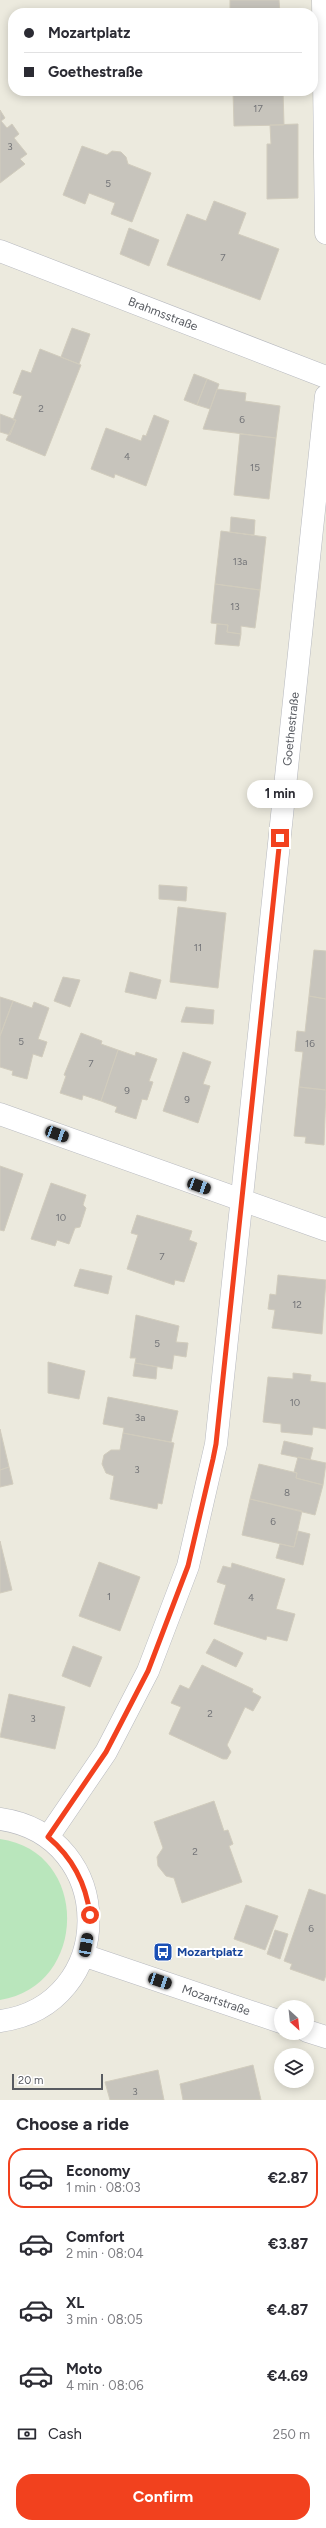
<!DOCTYPE html>
<meta charset="utf-8">
<style>
:root{--surface:#fff;--page:#f7f7f7;--text:#2b2b33;--muted:#7c7c81;--line:#e1e1e2;--accent:#f2411e}
body{margin:0;font-family:Figtree,sans-serif;background:var(--page);color:var(--text);height:100vh;display:flex;flex-direction:column;font-size:15px;white-space:nowrap}
*{box-sizing:border-box;margin:0}
p{font-size:13px;color:var(--muted)}
.icon{flex:none;width:22px;height:22px;fill:none;stroke:currentColor;stroke-width:2;stroke-linecap:round;stroke-linejoin:round}
.map{position:relative;height:2100px;overflow:hidden}
.details{display:flex;flex-direction:column;background:var(--surface);flex:1}
.details>*{flex:none}
.guide{position:absolute;left:8px;top:8px;width:310px;height:88px;border-radius:16px;box-shadow:0 2px 10px #0003;display:grid;align-content:center;height:88px;padding:0 16px;background:var(--surface)}
.needle{width:26px;rotate:153deg}
.tools{position:absolute;left:274px;top:2000px;display:grid;gap:8px}
.tools a{display:grid;place-items:center;width:40px;height:40px;border-radius:50%;background:var(--surface);box-shadow:0 2px 10px #0003;font-size:20px}
.scale{position:absolute;left:12px;bottom:10px;width:91px;box-sizing:border-box;padding-left:4px;border:2px solid #585b61;border-top:0;font-size:11px;line-height:14px;white-space:nowrap;color:#585b61;-webkit-text-stroke:3px #fff;paint-order:stroke}
.end{position:absolute;width:18px;height:18px;margin:-9px;border:5px solid #f2411e;background:#fff;box-shadow:0 0 0 2px #fff}
.from{border-radius:50%}
.bubble{position:absolute;height:28px;border-radius:14px;background:var(--surface);box-shadow:0 2px 10px #0003;font-size:13px;font-weight:700;line-height:28px;text-align:center}
.car{position:absolute;width:12px;height:24px;margin:-12px -6px;border-radius:5px;box-shadow:0 0 3px 1px #0007;background:linear-gradient(#222 24%,#8ab4d8 0 40%,#222 0 76%,#8ab4d8 0 86%,#222 0)}
.guide b{display:flex;align-items:center;gap:14px;height:38px;font-size:15px}
.guide b+b{border-top:1px solid var(--line)}
.guide i{width:10px;height:10px;background:var(--text)}
ul{padding:0;list-style:none}
li{display:flex;align-items:center;gap:12px;height:60px;margin:0 8px 6px;padding:0 8px;border:2px solid transparent;border-radius:16px}
li div{flex:1}
li b{display:block;font-size:15px}
li em{font-style:normal;font-weight:700}
li.active{border-color:var(--accent)}
li>.icon{width:36px;height:36px;stroke-width:1.5}
h2{padding:0 16px;font-size:18px;line-height:48px}
.pay{display:flex;align-items:center;gap:10px;height:44px;padding:0 16px;font-size:15px}
.pay p{margin-inline-start:auto}
.primary-button{display:flex;gap:8px;margin-top:auto;padding:8px 16px}
.primary-button a{flex:1;height:46px;border-radius:16px;background:var(--accent);color:#fff;font-size:16px;font-weight:700;line-height:46px;text-align:center}
.map>svg:first-child{display:block}
</style>
<div class="map">
<svg width="326" height="2100" viewBox="0 0 326 2100">
<rect width="100%" height="100%" fill="#eceade"/>
<path fill="#b9e6bc" d="M0,1839C90,1851 89,1986 0,2000Z"/>
<path fill="#c7c4bc" stroke="#d1ccbd" d="M230,0H279L280,13H230Z
M233,91H283L284,125L234,126Z
M0,110L5,118L1,121L7,128L12,124L19,134L14,138L27,154L20,159L25,164L0,183Z
M298,124V198L267,199V144H271L270,125Z
M82,146L107,155L112,151L121,152L126,157L128,164L151,173L132,222L111,214L115,203L89,193L85,204L63,195Z
M214,201L246,213L238,234L279,249L260,300L167,265L187,214L206,221Z
M129,228L159,240L149,266L120,254Z
M72,328L90,334L79,364L61,357Z
M40,349L81,365L45,456L6,440L16,420H13L22,396L13,393L22,370L31,373Z
M194,374L207,379L197,405L184,400Z
M207,379L219,384L210,409L197,405Z
M217,389L246,393L245,401L280,406L276,438L203,429Z
M0,414L16,420L10,435L0,432Z
M154,415L169,421L146,486L115,474L114,478L91,469L106,428L141,441L143,435L146,436Z
M240,434L276,438L269,499L234,495Z
M231,517L255,520L254,535L230,532Z
M221,531L266,537L260,590L215,584Z
M215,584L260,590L255,628L241,626V634L227,632L228,625L211,623Z
M217,624L228,625L227,632L241,634L239,646L215,644Z
M159,885L187,887L186,901L159,899Z
M178,907L226,913L218,988L170,982Z
M314,950L326,951V999L309,996Z
M130,972L161,980L156,999L125,992Z
M63,977L80,980L70,1007L54,1001Z
M309,996L326,999V1090L299,1087L303,1052L295,1051L297,1031L305,1032Z
M0,997L13,1001L0,1036Z
M13,1001L32,1008L34,1002L49,1008L38,1039L47,1042L42,1057L33,1054L27,1079L12,1075L13,1071L0,1067V1036Z
M186,1007L214,1010L213,1024L181,1022Z
M81,1033L102,1041L101,1044L118,1050L101,1101L83,1095L82,1100L60,1093L66,1076L64,1075Z
M118,1050L135,1056L136,1052L157,1059L149,1081L153,1082L147,1100L142,1099L136,1119L115,1112L117,1107L101,1101Z
M183,1052L211,1062L203,1084L210,1086L198,1123L163,1111Z
M299,1087L326,1090L324,1145L305,1143L306,1137L294,1136Z
M0,1166L23,1174L4,1231L0,1230Z
M51,1183L86,1195L83,1205L86,1208L80,1227L75,1228L69,1244L57,1240L55,1246L31,1239Z
M137,1215L192,1231L189,1240L197,1243L184,1282L175,1280L174,1285L127,1269L138,1235L131,1233Z
M80,1269L112,1276L108,1294L74,1286Z
M278,1275L326,1280L322,1334L272,1328L275,1310L268,1309L270,1294L276,1295Z
M136,1315L179,1326L176,1342L188,1343L186,1357L174,1355L172,1369L135,1363L136,1358H130Z
M48,1362L85,1371L79,1399L48,1393Z
M135,1363L157,1367L156,1379L133,1376Z
M293,1373L311,1375L310,1381L326,1383V1429L313,1427L312,1435L281,1432V1424L263,1422L268,1377L293,1379Z
M108,1397L178,1411L171,1442L123,1433L124,1428L103,1424Z
M0,1429L9,1467L0,1470Z
M123,1433L174,1443L162,1504L158,1503L157,1509L110,1499L114,1476L106,1473L102,1464L104,1455L111,1450H120Z
M284,1441L313,1448L310,1460L281,1454Z
M298,1457L326,1463L323,1485L296,1478L297,1473L294,1472Z
M259,1464L297,1473L296,1478L323,1485L315,1515L250,1499Z
M9,1467L13,1484L0,1487V1470Z
M250,1499L302,1511L294,1547L242,1535Z
M298,1531L310,1534L303,1565L276,1558L280,1544L294,1547Z
M0,1541L12,1590L0,1593Z
M99,1562L140,1577L120,1631L79,1616Z
M232,1563L285,1579L276,1609L295,1614L287,1641L267,1636L266,1640L214,1624L226,1585L217,1582L223,1566L231,1568Z
M214,1639L243,1653L236,1667L206,1653Z
M73,1646L102,1657L90,1687L62,1676Z
M202,1665L253,1689L252,1692L261,1697L253,1711L245,1707L227,1745L231,1752L227,1759H223L169,1734L181,1707L171,1703L180,1685L189,1689Z
M9,1694L65,1707L55,1749L0,1737Z
M214,1801L224,1831L228,1830L233,1844L229,1846L242,1882L182,1903L174,1878L166,1876L158,1866L157,1857L163,1848L154,1822Z
M309,1889L326,1895V1975L324,1981L290,1969L292,1964L284,1961Z
M246,1905L278,1916L265,1950L234,1939Z
M275,1930L288,1934L280,1959L267,1954Z
M253,2065L261,2100H183L180,2084Z
M158,2070L164,2100H110L105,2082Z"/>
<g fill="none" stroke-linecap="round" stroke-linejoin="round">
<defs>
<path id="street" d="M323,0L326,233
M0,251L326,377
M0,1114L326,1230
M0,1819C118,1836 118,2005 0,2021
M48,1837L106,1752L148,1671L188,1566L216,1444L326,396
M83,1955L281,2022
M307,2031L326,2037"/>
</defs>
<use href="#street" stroke="#b7b9bf" stroke-width="23"/>
<use href="#street" stroke="#fff" stroke-width="22"/>
</g>
<g fill="none" stroke-linecap="round" stroke-linejoin="round">
<path stroke="#f2411e" stroke-width="5" d="M90,1915C86,1883 73,1858 48,1837L106,1752L148,1671L188,1566L213,1459L216,1444L280,838"/>
</g>
<defs>
<symbol id="bus-square" viewBox="-11 -11 22 22"><rect x="-9" y="-9" width="18" height="18" rx="4" fill="#1a4fb4" stroke="#fff"/><path d="M-5-6H5V4H4V6H2V4H-2V6H-4V4H-5ZM-3.5-4V0h7V-4ZM-3.5 1.2v1.5H-2V1.2ZM2 1.2v1.5H3.5V1.2Z" fill="#fff"/></symbol>
</defs>
<g fill-rule="evenodd">
<use href="#bus-square" x="152" y="1941" width="22" height="22"/>
</g>
<g text-anchor="middle" dominant-baseline="central" stroke-width="4" stroke-linejoin="round" paint-order="stroke">
<g font-size="10" fill="#747578">
<text x="258" y="108">17</text>
<text x="10" y="146">3</text>
<text x="108" y="183">5</text>
<text x="223" y="257">7</text>
<text x="41" y="408">2</text>
<text x="242" y="419">6</text>
<text x="127" y="456">4</text>
<text x="255" y="467">15</text>
<text x="240" y="561">13a</text>
<text x="235" y="606">13</text>
<text x="198" y="947">11</text>
<text x="21" y="1041">5</text>
<text x="310" y="1043">16</text>
<text x="91" y="1063">7</text>
<text x="127" y="1090">9</text>
<text x="187" y="1099">9</text>
<text x="61" y="1217">10</text>
<text x="162" y="1256">7</text>
<text x="297" y="1304">12</text>
<text x="157" y="1343">5</text>
<text x="295" y="1402">10</text>
<text x="140" y="1417">3a</text>
<text x="137" y="1469">3</text>
<text x="287" y="1492">8</text>
<text x="273" y="1521">6</text>
<text x="109" y="1596">1</text>
<text x="251" y="1597">4</text>
<text x="210" y="1713">2</text>
<text x="33" y="1718">3</text>
<text x="195" y="1851">2</text>
<text x="311" y="1928">6</text>
<text x="135" y="2091">3</text>
</g>
<g font-size="12" fill="#585b61" stroke="#fff">
<text transform="translate(163 314) rotate(21)">Brahmsstraße</text>
<text transform="translate(291 729) rotate(-84)">Goethestraße</text>
<text transform="translate(216 2000) rotate(19)">Mozartstraße</text>
</g>
<g font-size="12" font-weight="bold" fill="#164399" stroke="#fff" text-anchor="start">
<text x="177" y="1952">Mozartplatz</text>
</g>
</g>
</svg>
<div class="tools">
<a><svg class="needle" viewBox="-14 -14 28 28"><path d="M0-13l5 13h-10z" fill="#e53935"/><path d="M0 13l5-13h-10z" fill="#7c7c81"/></svg></a>
<a><svg class="icon" aria-label="layers" viewBox="0 0 24 24"><path d="M12 4l9 5-9 5-9-5zM3 14l9 5 9-5"/></svg></a>
</div>
<div class="scale">20 m</div>
<i class="end from" style="left:90px;top:1915px"></i>
<i class="end" style="left:280px;top:838px"></i>
<div class="bubble" style="left:247px;top:780px;width:66px">1 min</div>
<i class="car" style="left:57px;top:1134px;rotate:110deg"></i>
<i class="car" style="left:199px;top:1186px;rotate:110deg"></i>
<i class="car" style="left:86px;top:1945px;rotate:10deg"></i>
<i class="car" style="left:160px;top:1981px;rotate:109deg"></i>
<div class="guide">
<b><i class="from"></i>Mozartplatz</b>
<b><i></i>Goethestraße</b>
</div>
</div>
<section class="details">
<h2>Choose a ride</h2>
<ul>
<li class="active"><svg class="icon" aria-label="car" viewBox="0 0 24 24"><path d="M5 17H2v-5l4-1 3-4h7l3 4 3 1v5h-3M9 17h6M6 11h13"/><circle cx="7" cy="17" r="2"/><circle cx="17" cy="17" r="2"/></svg><div><b>Economy</b><p>1 min · 08:03</p></div><em>€2.87</em></li>
<li><svg class="icon" aria-label="car" viewBox="0 0 24 24"><path d="M5 17H2v-5l4-1 3-4h7l3 4 3 1v5h-3M9 17h6M6 11h13"/><circle cx="7" cy="17" r="2"/><circle cx="17" cy="17" r="2"/></svg><div><b>Comfort</b><p>2 min · 08:04</p></div><em>€3.87</em></li>
<li><svg class="icon" aria-label="car" viewBox="0 0 24 24"><path d="M5 17H2v-5l4-1 3-4h7l3 4 3 1v5h-3M9 17h6M6 11h13"/><circle cx="7" cy="17" r="2"/><circle cx="17" cy="17" r="2"/></svg><div><b>XL</b><p>3 min · 08:05</p></div><em>€4.87</em></li>
<li><svg class="icon" aria-label="car" viewBox="0 0 24 24"><path d="M5 17H2v-5l4-1 3-4h7l3 4 3 1v5h-3M9 17h6M6 11h13"/><circle cx="7" cy="17" r="2"/><circle cx="17" cy="17" r="2"/></svg><div><b>Moto</b><p>4 min · 08:06</p></div><em>€4.69</em></li>
</ul>
<div class="pay"><svg class="icon" aria-label="cash" viewBox="0 0 24 24"><path d="M3 7h18v10H3z"/><circle cx="12" cy="12" r="2"/></svg>Cash<p>250 m</p></div>
<div class="primary-button"><a>Confirm</a></div>
</section>
